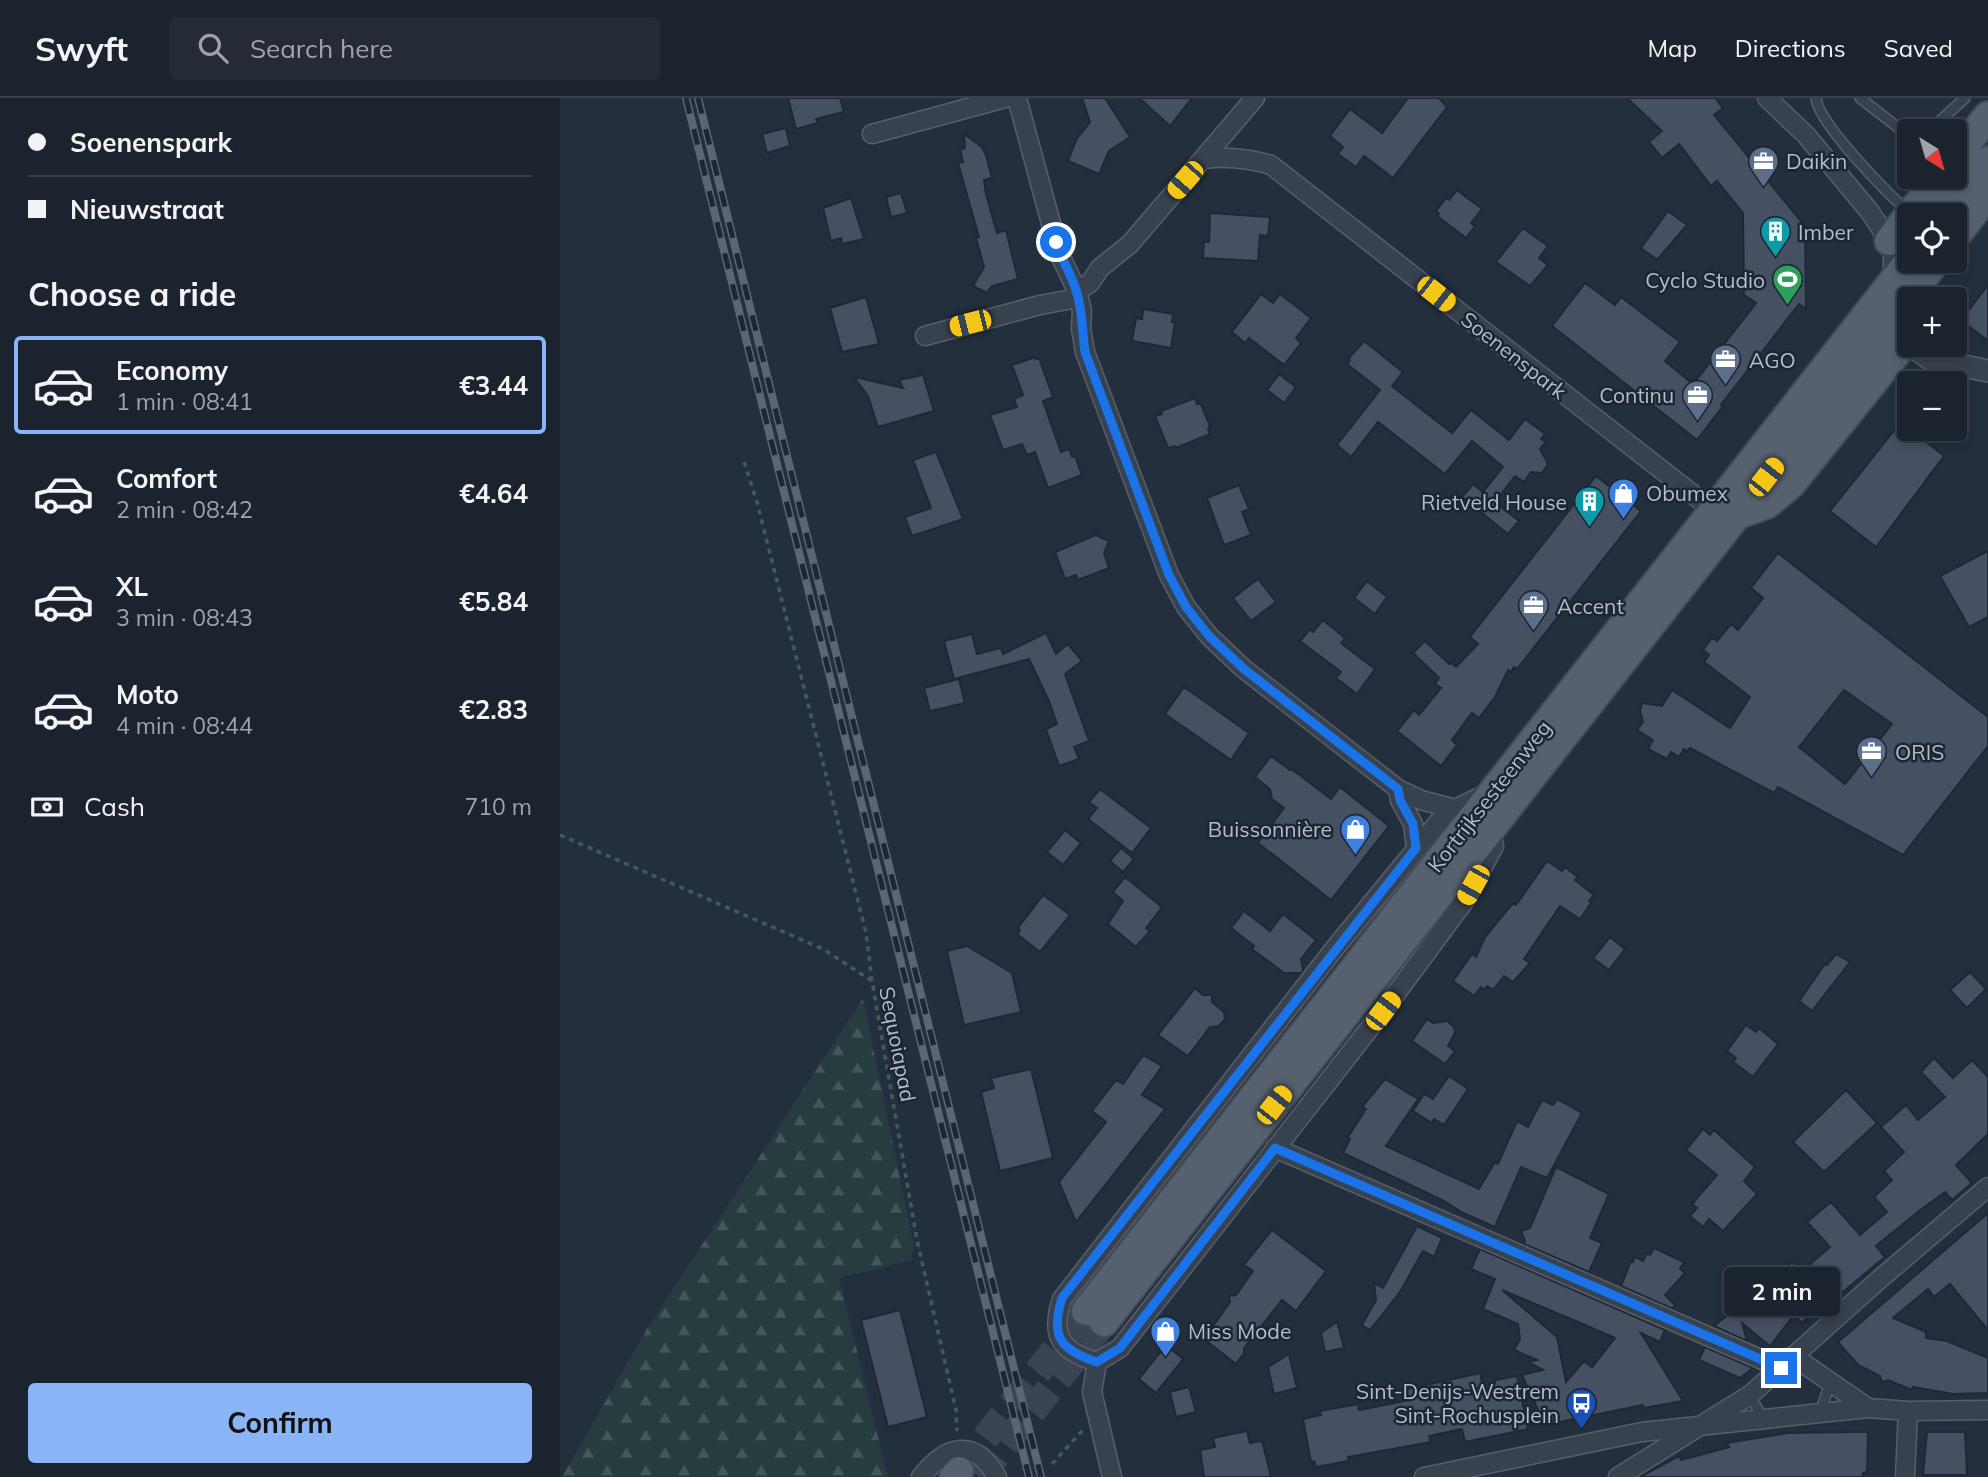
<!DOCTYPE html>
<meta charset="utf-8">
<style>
:root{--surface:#1b232e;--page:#242b36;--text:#f1f3f6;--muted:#a0a4aa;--line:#39404a;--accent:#8ab4f8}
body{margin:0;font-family:Mulish,sans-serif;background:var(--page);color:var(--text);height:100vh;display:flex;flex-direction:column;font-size:26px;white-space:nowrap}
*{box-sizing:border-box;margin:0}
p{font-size:23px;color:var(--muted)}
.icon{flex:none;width:38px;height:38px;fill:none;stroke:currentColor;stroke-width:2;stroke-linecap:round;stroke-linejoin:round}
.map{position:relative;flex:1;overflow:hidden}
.drawer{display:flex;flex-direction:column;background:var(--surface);width:560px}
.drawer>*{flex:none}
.banner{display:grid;align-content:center;height:154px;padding:0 28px;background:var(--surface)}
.needle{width:46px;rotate:143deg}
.tools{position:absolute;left:1337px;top:21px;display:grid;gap:14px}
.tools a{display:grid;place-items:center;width:70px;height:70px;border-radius:7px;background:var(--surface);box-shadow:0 4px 10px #0003,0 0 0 2px var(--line);font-size:35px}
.end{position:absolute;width:32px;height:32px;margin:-16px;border:9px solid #1a73e8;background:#fff;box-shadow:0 0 0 4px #fff}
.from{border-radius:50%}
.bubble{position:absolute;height:49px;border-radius:7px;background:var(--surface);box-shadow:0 4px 10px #0003,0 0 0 2px var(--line);font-size:23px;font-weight:700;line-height:49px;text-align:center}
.car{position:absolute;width:21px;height:42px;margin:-21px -10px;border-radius:9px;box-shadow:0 0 5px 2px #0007;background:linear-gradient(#f5c518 24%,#345 0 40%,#f5c518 0 76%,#345 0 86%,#f5c518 0)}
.banner b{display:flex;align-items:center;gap:24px;height:66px;font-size:26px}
.banner b+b{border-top:2px solid var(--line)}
.banner i{width:18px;height:18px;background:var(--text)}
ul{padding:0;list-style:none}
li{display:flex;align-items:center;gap:21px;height:98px;margin:0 14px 10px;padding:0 14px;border:4px solid transparent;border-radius:7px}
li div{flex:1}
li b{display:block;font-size:26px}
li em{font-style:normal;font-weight:700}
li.on{border-color:var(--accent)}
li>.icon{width:63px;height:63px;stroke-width:1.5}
h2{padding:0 28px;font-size:32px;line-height:84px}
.pay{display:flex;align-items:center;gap:18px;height:77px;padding:0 28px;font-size:26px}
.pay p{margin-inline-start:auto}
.cta{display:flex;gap:14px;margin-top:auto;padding:14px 28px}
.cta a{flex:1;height:80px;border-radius:7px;background:var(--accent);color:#111;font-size:28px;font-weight:700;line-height:80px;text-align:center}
header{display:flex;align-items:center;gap:42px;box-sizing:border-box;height:98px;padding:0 35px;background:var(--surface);border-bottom:2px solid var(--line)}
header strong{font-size:33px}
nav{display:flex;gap:38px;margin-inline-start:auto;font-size:24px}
.search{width:490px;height:63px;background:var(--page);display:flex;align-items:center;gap:18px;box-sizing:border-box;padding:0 24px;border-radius:7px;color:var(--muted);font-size:26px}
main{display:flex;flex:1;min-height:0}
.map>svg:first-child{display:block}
</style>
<header>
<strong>Swyft</strong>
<div class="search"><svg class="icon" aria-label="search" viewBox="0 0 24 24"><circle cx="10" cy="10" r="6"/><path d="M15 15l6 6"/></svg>Search here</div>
<nav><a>Map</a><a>Directions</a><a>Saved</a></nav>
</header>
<main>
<section class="drawer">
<div class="banner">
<b><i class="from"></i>Soenenspark</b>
<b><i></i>Nieuwstraat</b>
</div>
<h2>Choose a ride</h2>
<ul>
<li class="on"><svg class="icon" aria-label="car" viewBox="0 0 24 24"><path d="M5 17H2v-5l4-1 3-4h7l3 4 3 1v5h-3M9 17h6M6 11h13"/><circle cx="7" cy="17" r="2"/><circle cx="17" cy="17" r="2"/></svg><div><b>Economy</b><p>1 min · 08:41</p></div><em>€3.44</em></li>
<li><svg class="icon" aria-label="car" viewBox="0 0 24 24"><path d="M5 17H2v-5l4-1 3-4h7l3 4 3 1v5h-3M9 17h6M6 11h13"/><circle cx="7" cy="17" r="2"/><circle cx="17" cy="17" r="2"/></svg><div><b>Comfort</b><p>2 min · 08:42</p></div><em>€4.64</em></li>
<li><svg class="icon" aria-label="car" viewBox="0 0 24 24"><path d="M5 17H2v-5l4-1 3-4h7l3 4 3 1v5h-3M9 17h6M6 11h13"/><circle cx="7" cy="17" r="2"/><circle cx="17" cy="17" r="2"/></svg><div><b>XL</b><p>3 min · 08:43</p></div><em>€5.84</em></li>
<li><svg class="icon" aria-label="car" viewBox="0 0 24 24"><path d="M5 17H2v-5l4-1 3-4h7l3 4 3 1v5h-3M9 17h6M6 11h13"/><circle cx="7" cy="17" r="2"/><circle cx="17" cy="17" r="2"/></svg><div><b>Moto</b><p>4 min · 08:44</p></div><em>€2.83</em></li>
</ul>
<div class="pay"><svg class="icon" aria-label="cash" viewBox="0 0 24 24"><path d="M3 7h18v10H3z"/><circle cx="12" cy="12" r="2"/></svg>Cash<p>710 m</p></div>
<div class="cta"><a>Confirm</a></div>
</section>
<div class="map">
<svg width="1428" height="1379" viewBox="0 0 1428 1379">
<defs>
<pattern id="forest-firs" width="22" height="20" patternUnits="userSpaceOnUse" patternTransform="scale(1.75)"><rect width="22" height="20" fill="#263c3f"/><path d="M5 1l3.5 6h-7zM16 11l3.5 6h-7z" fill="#435659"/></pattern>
</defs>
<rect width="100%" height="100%" fill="#242f3e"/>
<path fill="url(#forest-firs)" d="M303,900L354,1149L351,1162L279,1180L328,1379H2L87,1231Z"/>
<path fill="#455162" stroke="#1f2835" stroke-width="2" fill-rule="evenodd" d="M228,0H280L284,14L256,21L258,25L236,31Z
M522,0H545L570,39L549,53L539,76L508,63L517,40L530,24Z
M579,0H632L610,28Z
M848,0H879L887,9L833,80L804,58L796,69L778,56L783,49L770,38L790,11L822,35Z
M1067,0H1155L1163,10L1154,17L1245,128L1246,211L1239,206L1161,307L1163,308L1137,342L992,228L1025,185L1055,207L1061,199L1120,244L1105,263L1133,286L1196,205L1184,197L1183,115L1157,83L1151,88L1119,46L1102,60L1089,44L1102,33Z
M226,30L230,48L207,55L202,36Z
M404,36L422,49L426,57L432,80L424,82L426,96L437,135L446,132L458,181L432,188L427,195L413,188L424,169L416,140L419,139L398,65L403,64L400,52L405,50Z
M897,92L922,111L911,125L915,128L906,140L877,118L879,116L876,113L886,100L889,102Z
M341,95L347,115L331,119L326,99Z
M291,100L304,141L282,146L281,140L271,143L263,110Z
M1108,113L1127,127L1097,162L1081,150Z
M650,115L710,119L708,138L700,137L698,163L643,160L644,144H649Z
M963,130L988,148L979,160L988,167L970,188L936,164Z
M1428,187V243L1401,222Z
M701,196L713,205L720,196L751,220L736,240L741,245L724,267L689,240L685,245L672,234Z
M306,199L319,246L282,254L270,210Z
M583,211L613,216L612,224H615L611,250L572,243L576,220L582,221Z
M804,243L843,274L832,288L892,335L911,312L949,342L965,321L985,336L981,341L986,344L980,351L988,366L982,375L971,374L964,384L955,378L935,404L959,423L948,436L902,399L913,386L923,394L943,369L912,343L885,376L818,324L791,359L777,347L820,292L787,266L790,262L788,261Z
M476,259V261L479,260L493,299L483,303L501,354L509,351L512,359L515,358L522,377L488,390L475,354L467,357L462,346L443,352L430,317L457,309L454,301L463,297L452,267Z
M719,276L736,289L724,305L707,292Z
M363,277L374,313L318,329L308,298L294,279L343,290L339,282Z
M635,300L637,306H641L650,328L648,331L650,336L616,350L615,348L608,350L595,318L602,316L601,313Z
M1341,324L1384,358L1316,449L1270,413Z
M376,354L403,421L352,438L345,419L371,410L353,362Z
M1036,378L1081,413L957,571L954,569L951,574L948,572L935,599L919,620L912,615L892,642L897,647L881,668L837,633L854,612L859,617L881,590L875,586L879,580L853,555L865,543L889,566L891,565L896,569L918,546L910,539Z
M679,387L689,411L682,414L691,437L664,447L647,400Z
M536,437L549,443L544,455L549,470L518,482L516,477L505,481L495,454Z
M1428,453V519L1409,529L1380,478Z
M1218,455L1428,619V648L1343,757L1218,689L1214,695L1130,650L1127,653L1124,651L1119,659L1111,654L1107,661L1088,651L1093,642L1077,632L1083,624L1080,613L1082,605L1102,608L1112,592L1170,630L1190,599L1144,564L1149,557L1143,552L1152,540L1157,543L1171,526L1178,532L1203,500L1191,490ZM1284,592L1332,626L1285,686L1239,649Z
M698,481L716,504L691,523L673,500Z
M807,483L827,499L815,516L794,500Z
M763,522L785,540L781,545L815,571L797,596L776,580L781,574L740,543L750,531L753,534Z
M486,535L496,556L508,546L522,563L505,576L529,643L514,649L519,661L499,668L486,631L497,626L489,603L469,561L394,581L384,543L412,536L417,556L441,550L443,556Z
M399,581L405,605L370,613L364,590Z
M624,589L689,635L671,662L605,616Z
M711,658L730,672H733L771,701L780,689L829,728L771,802L698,745L724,710L712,701L710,691L695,679Z
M540,691L591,730L572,755L528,721L537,710L529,704Z
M505,732L521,745L503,767L487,754Z
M561,750L574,761L563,774L550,763Z
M987,763L1002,773L1005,769L1018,779L1015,782L1034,797L1029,803L1031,805L1020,821L1000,808L964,861L970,865L953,884L944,878L933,892L927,888L924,892L921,889L914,898L893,883L912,856L916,859L925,839L948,811L954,805L956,807Z
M565,779L602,809L586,830L590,833L576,849L548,826L563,803L553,794Z
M483,797L510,817L480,854L457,836L460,832L458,830Z
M684,813L710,833L723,816L756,842L741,861L743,872L742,875H724L692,851L694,848L671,830Z
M1050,839L1065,851L1049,872L1033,860Z
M407,848L452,875L461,914L404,927L387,853Z
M1276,856L1290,864L1252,913L1239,903L1265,866L1267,867Z
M1410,874L1426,891L1407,910L1390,892Z
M635,890L643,897H652V904L664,914L665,921L659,928L650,929L628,958L598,937Z
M867,921L873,925L887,923L894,929L895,935L888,948L895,953L885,966L852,943Z
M1186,927L1196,934L1199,930L1218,946L1193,979L1173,964L1176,960L1167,953Z
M583,957L602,968L582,997L605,1011L516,1124L499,1084L546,1024L532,1013L556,982L563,986Z
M1374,960L1393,980L1412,962L1428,979V1036L1396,1067L1412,1085L1392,1102L1385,1094L1359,1113L1316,1148L1325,1159L1255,1217L1252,1214L1242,1225L1234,1217L1210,1248L1182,1225L1187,1243L1154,1228L1194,1196L1228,1211L1206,1191L1212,1181L1232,1164L1242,1173L1270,1149L1247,1124L1271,1104L1300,1137L1327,1114L1314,1099L1332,1082L1324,1073L1344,1054L1321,1029L1346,1007L1358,1022L1385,999L1361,974Z
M471,971L493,1060L440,1073L421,994L434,990L431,980Z
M889,978L908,991L884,1027L874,1021L872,1025L853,1013L864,996L873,1001Z
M825,981L858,1001L826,1048L919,1091L935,1064L938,1066L957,1023L968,1029L982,1002L993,1007L997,1001L1022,1015L987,1080L961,1069L935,1129L903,1115L884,1103L783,1055L790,1041L788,1039L806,1011L802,1009Z
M1286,992L1317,1025L1264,1074L1233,1044Z
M1143,1031L1150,1037L1154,1032L1195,1069L1184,1083L1197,1096L1163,1133L1149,1121L1143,1129L1130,1118L1137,1110L1132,1106L1157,1077L1126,1052Z
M996,1069L1049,1096L1030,1140L1042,1145L1029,1174L964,1146L965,1143L961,1133L970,1130Z
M1428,1115V1232L1390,1186L1374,1199L1368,1191L1333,1220L1366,1234V1240L1387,1243L1428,1260V1295L1393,1296L1353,1289L1352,1292L1328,1282L1322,1284L1320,1278L1298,1267L1278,1244Z
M857,1128L882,1140L874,1159L863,1153L840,1194L810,1232L802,1227L816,1202L814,1185L823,1190Z
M712,1132L766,1173L736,1213L722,1202L684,1250V1255L676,1266L644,1241L670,1204L669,1198L676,1197L693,1173L684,1167Z
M1094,1150L1124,1164L1120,1171L1125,1175L1105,1197L1115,1207L1113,1211L1061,1188L1071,1163L1073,1164L1075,1159L1083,1163L1087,1155L1090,1157Z
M920,1151L1105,1232L1100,1244L1081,1235L1123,1303L1084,1310L1083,1307L985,1327L962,1277L983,1272L968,1264L977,1262L954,1252L960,1241L958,1226L923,1211L935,1181L911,1171ZM942,1192L1011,1221L1055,1240L1032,1269L1024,1263L1006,1284L997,1239Z
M340,1212L367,1319L328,1329L301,1222Z
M777,1224L784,1250L765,1254L761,1235Z
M606,1247L623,1261L596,1295L579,1281Z
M1145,1249L1193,1270L1180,1280L1139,1262Z
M729,1256L737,1290L714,1296L708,1269Z
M920,1275L926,1300L936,1282L957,1278L968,1331L905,1344L902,1331L869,1338L871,1344L788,1359L789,1363L756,1369L754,1363L751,1364L743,1321L761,1317L760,1313L798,1306L799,1312L845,1303L843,1292Z
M629,1289L636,1314L616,1319L610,1294Z
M687,1333L690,1345L701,1343L703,1346L711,1379H644L640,1352L655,1349L653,1340Z
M1290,1334H1308L1307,1374L1303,1375V1379H1080L1119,1358L1121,1362L1169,1349L1167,1345L1228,1335Z
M1367,1334H1405L1407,1377H1363Z"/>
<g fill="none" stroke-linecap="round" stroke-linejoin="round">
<path stroke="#3a4453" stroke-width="28" stroke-dasharray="28 14" stroke-linecap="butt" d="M399,1373L526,1213
M419,1379L544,1224"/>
<defs>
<path id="service" d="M1256,0C1258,25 1328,96 1349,114
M1300,0L1349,38
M1365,33L1371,31L1405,0
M1190,1297L1203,1321
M1260,1314L1270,1286"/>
<path id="minor" d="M457,0L499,155L517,193L522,213L521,230L525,254L609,477L626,509L649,538L684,571L838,691L861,702L895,711L924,697
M1207,0L1246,37L1310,114L1329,143L1333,157V184
M312,36L445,0
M643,61C667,58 687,60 711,67L1153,412
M517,193L530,185L540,170L570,146L695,0
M365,238L480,207L518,200
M838,691L840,702L853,726L856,750
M890,710L775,850L502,1201C490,1238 500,1253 537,1264L560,1250L823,913L903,805L934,748L931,732
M715,1050L1221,1270
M1234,1259L1308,1310
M537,1264L532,1294L552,1379
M361,1379C386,1347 415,1339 437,1379
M864,1379L1082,1334L1308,1310L1348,1313L1428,1312
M1058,1379L1190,1297L1321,1180L1428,1089
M1345,1379L1348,1313"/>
<path id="tertiary" d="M1350,247L1370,261L1428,273"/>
<path id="primary" d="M1395,60L1428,18
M1349,117L1380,79
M1385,117L1428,63
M1395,139L1428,96
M1329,143L1349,117
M1182,415L1207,406L1231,386L1346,243L1338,230L1334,201
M526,1213L1349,163
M544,1224L1376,163
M394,1379L399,1373"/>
</defs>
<use href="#service" stroke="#565f6c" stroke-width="12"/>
<use href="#minor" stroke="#565f6c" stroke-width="21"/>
<use href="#tertiary" stroke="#565f6c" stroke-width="24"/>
<use href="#primary" stroke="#414a57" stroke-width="32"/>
<path stroke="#44595c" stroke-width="3.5" stroke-dasharray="5 5" stroke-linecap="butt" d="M184,364L197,404L306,835L312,883
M0,737L263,851L312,883L357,1142L396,1312L397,1333
M492,1366L523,1332"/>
<use href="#service" stroke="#38414e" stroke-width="9"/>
<use href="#minor" stroke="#38414e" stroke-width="18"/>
<use href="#tertiary" stroke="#38414e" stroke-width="21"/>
<use href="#primary" stroke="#56606e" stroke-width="28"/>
<defs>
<path id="rail" d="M126,0L469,1379
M138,0L481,1379"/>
</defs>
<use href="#rail" stroke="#5a6575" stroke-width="8"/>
<use href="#rail" stroke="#1d2633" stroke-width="5" stroke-dasharray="16" stroke-linecap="butt"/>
</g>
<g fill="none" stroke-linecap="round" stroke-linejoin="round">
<path stroke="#1a73e8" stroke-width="9" d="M496,144C501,161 511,175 516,192C523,212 522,233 525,254L609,477L626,509L649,538L684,571L838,691L840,702L853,726L856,750L502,1200C490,1238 500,1252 537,1264L560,1250L715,1050L1221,1270"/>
</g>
<defs>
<symbol id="office-pin" viewBox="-11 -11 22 30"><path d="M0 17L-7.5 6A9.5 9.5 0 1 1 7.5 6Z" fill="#5c6f8a" stroke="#1d2633"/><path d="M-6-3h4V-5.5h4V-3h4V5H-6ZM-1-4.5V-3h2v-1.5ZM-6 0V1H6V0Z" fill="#fff"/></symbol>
<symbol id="building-pin" viewBox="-11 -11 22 30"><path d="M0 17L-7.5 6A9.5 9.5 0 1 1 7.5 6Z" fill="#0f9aa8" stroke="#1d2633"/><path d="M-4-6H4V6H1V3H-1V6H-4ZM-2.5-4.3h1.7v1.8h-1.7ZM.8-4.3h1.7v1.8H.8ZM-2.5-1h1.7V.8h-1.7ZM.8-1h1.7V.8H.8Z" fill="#fff"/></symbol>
<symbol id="stadium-pin" viewBox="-11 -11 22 30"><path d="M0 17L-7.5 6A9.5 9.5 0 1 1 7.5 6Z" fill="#2e9e5b" stroke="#1d2633"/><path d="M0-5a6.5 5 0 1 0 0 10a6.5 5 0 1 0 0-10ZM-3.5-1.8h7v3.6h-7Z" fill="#fff"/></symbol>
<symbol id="shop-pin" viewBox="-11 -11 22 30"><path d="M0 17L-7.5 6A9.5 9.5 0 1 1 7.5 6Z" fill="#3f7fe0" stroke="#1d2633"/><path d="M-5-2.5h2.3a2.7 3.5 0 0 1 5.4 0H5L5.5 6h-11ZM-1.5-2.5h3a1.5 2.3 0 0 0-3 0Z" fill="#fff"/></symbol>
<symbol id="bus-pin" viewBox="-11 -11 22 30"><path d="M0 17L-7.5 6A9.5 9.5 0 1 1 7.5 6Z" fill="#1a4fb4" stroke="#1d2633"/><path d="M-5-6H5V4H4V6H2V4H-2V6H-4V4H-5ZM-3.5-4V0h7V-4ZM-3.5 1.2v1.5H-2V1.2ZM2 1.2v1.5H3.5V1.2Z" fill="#fff"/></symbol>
</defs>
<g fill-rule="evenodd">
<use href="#office-pin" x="1186" y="46" width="35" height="47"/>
<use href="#building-pin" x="1198" y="116" width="35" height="47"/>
<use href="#stadium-pin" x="1210" y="164" width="35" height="47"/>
<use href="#office-pin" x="1148" y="244" width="35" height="47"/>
<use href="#office-pin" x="1120" y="280" width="35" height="47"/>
<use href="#shop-pin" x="1046" y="378" width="35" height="47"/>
<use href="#building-pin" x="1012" y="386" width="35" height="47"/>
<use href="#office-pin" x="956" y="490" width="35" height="47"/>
<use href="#office-pin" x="1294" y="636" width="35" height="47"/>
<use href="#shop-pin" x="778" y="714" width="35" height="47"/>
<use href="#shop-pin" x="588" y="1216" width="35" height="47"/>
<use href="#bus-pin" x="1004" y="1288" width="35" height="47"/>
</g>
<g text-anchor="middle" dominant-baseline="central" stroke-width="5" stroke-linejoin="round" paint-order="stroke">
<g font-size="21" fill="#b4bcc9" stroke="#1d2633" text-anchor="start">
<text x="1226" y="63">Daikin</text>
<text x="1238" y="134">Imber</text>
<text x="1205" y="182" text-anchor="end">Cyclo Studio</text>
<text x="1189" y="262">AGO</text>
<text x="1114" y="297" text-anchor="end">Continu</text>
<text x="1086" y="395">Obumex</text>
<text x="1007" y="404" text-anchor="end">Rietveld House</text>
<text x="997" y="508">Accent</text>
<text x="1335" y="654">ORIS</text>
<text x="772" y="731" text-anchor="end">Buissonnière</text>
<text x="628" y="1233">Miss Mode</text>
<text x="999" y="1293" text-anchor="end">Sint-Denijs-Westrem<tspan x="999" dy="24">Sint-Rochusplein</tspan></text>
</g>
<g font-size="21" fill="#b4bcc9" stroke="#1d2633">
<text transform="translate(954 257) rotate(38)">Soenenspark</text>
<text transform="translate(929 698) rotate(-52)">Kortrijksesteenweg</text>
<text transform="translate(338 946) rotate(79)">Sequoiapad</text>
</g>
</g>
</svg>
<div class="tools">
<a><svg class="needle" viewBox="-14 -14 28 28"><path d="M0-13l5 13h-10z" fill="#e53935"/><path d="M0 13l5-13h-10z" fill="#a0a4aa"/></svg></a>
<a><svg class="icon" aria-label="locate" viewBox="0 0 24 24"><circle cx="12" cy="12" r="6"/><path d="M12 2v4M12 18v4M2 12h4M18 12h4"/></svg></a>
<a>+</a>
<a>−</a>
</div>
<i class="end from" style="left:496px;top:144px"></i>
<i class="end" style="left:1221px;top:1270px"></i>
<div class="bubble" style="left:1164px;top:1169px;width:116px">2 min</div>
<i class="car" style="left:625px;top:82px;rotate:221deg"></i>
<i class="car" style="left:876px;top:196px;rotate:128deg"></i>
<i class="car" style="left:410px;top:225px;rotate:256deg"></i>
<i class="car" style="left:1206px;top:379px;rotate:38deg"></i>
<i class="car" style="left:913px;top:787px;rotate:209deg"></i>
<i class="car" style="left:823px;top:913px;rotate:37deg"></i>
<i class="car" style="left:714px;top:1007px;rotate:38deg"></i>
</div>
</main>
